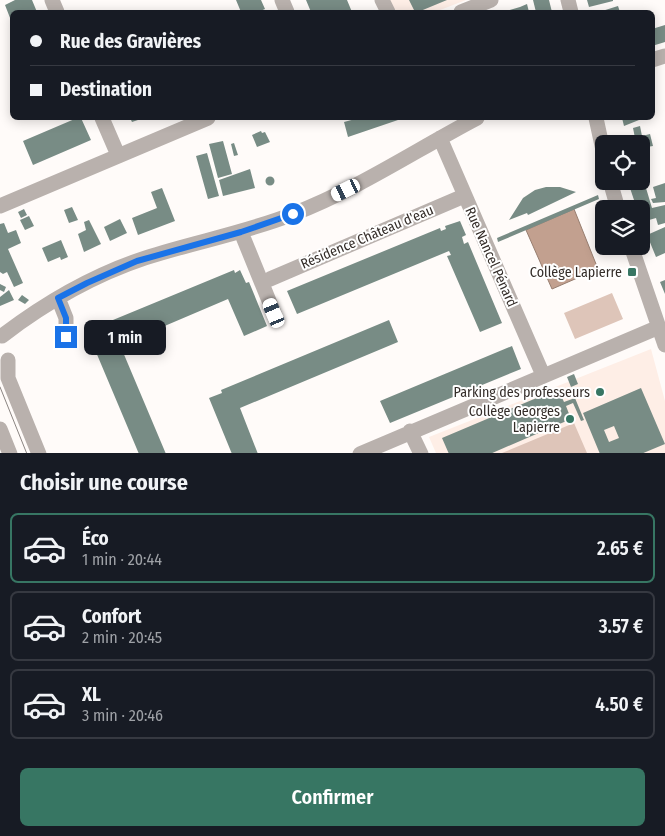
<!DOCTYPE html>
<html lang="fr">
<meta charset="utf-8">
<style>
:root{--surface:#171b24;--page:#20242c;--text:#f1f3f6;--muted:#9ea1a6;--line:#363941;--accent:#377663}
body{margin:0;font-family:"Fira Sans Condensed",sans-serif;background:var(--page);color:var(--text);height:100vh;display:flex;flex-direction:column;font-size:19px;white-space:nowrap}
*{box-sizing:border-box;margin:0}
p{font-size:16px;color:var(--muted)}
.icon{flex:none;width:28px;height:28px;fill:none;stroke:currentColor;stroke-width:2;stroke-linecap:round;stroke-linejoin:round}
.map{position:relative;height:453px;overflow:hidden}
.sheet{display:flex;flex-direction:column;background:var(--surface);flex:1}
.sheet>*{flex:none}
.top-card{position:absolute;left:10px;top:10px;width:645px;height:110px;border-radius:8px;box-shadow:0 2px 12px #0003;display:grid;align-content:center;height:110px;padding:0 20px;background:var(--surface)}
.buttons{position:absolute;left:595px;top:135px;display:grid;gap:10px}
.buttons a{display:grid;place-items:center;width:55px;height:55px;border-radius:8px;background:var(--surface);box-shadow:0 2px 12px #0003;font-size:25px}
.end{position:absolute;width:22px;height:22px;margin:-11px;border:6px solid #1a73e8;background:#fff;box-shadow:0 0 0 2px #fff}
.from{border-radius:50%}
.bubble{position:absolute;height:35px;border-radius:8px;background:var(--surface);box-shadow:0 2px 12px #0003;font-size:16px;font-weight:600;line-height:35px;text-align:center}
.car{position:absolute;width:15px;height:30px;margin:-15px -8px;border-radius:6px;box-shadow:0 0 4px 1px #0007;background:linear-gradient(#fff 24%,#345 0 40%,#fff 0 76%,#345 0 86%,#fff 0)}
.top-card b{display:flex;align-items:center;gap:18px;height:48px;font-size:19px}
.top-card b+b{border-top:1px solid var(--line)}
.top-card i{width:12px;height:12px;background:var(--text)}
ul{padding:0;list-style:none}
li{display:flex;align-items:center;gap:15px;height:70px;margin:0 10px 8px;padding:0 10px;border:2px solid var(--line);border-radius:8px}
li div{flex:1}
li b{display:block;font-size:19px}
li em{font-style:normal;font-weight:600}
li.active{border-color:var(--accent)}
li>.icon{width:45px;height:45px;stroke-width:1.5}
h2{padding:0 20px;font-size:22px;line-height:60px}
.action{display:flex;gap:10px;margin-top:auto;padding:10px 20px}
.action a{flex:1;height:58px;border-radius:8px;background:var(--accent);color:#fff;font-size:20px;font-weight:600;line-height:58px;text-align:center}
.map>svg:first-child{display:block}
</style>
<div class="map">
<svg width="665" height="454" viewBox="0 0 665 454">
<rect width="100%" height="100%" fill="#fffbf9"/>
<path fill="#feeee6" d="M389,0H466L435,12H395Z
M651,349L665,401V453H436L429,437Z"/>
<path fill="#dec5b9" d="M612,293L623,319L575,339L564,313Z
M574,423L587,453H502Z"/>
<path fill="#c2a08f" stroke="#977e70" d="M574,209L598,269L552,289L526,230Z"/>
<path fill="#788c85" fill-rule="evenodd" d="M15,0H32L37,12H12V23L5,5Z
M236,0H261L265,9L258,12H241Z
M306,0H347L352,12H311Z
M409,0H447L418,12H415Z
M533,0H549L552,12H536Z
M587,0H613V1L589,7Z
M527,4L529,12H503L520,7Z
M618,6L620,12H599Z
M665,25V42L652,46V29Z
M77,118H81L91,140L33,165L23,141Z
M130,118H144L132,122Z
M359,118H398V120L348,137L344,122Z
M622,118H644L624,126Z
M640,126L642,136L650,134L653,146L647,147L646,142L641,144L639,137L635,138L633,128Z
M261,131L262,133L265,132L270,142L257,147L252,135Z
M223,141L232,174L218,178L209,144Z
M234,143L238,155L234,156L231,144Z
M207,153L219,196L208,199L196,156Z
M250,169L255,188L223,196L219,180Z
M265.5 181a4.5 4.5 0 1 1 9 0a4.5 4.5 0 1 1-9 0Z
M641,178H643L652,208L665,205V223L658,225L656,218L642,222L641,209H637L628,182L641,181Z
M665,183V202L653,203L651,199L656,198L653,187Z
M546,187H560L576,192L528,215L527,213L509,220L523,198L535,190Z
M162,188L175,221L138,235L132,218L157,208L151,192Z
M598,195L599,199L498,242L497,238Z
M72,207L78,220L69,223L64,210Z
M24,209L27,215L21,218L18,212Z
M29,216L34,226L25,230L20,220Z
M120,219L127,233L110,241L104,227Z
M89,220L101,244L84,252L78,234L86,230L84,222Z
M460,221L466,235L462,237L464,244L468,242L502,323L480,332L447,256L451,255L449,251L297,314L287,291L440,228L441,231L446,229L445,226Z
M4,223L8,233L16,230L21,243L8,249L23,283L14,287L7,272L3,274L0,272V224Z
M665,227V253L656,257L647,235Z
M61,240L68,257L61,260L60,257L48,262L42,248Z
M234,270L235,273L240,270L246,283L249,282L267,326L244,336L228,299L120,345L166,454H139L93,345L96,344L91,332L97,330L96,327Z
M665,280V294L660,282Z
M0,284L6,287L4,292L0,290Z
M9,290L14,300L0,306V297Z
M22,295L29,300L25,304L18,300Z
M389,320L398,342L240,408L258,454H232L209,398L222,393L221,390Z
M512,346L521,369L390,423L380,401Z
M574,374L578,384L571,387L567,377Z
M641,388L665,444L641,454H600L583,413ZM614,426L619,438L609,442L604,430Z
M558,389L564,402L575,398L584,420L581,421L573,403L566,406L571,419L490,454H449L442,438Z"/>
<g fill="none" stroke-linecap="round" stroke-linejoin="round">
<path stroke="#b9b1ad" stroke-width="15" d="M52,0L57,12
M282,0L287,12
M382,0L388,12
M568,0L571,12
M461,12L491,0
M652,60L665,56
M102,118L118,155
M596,118L604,155
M440,138L543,375
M610,181L618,209
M0,206L208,118
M241,232L274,313
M631,246L665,345
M270,279L464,196
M58,298L66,318V337
M2,336C45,303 94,275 145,258C194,242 245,233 293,214C358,189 416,150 477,118
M8,360V378L39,454
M0,429L10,454
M410,431L421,454
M360,454L659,327"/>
<path stroke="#8b8582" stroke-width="1" d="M0,387L27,454"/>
</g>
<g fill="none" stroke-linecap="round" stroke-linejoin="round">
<path stroke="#1a73e8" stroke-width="6" d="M66,337V318L58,298L87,283L137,261L241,232L293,214"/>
</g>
<g fill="#377663" stroke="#fff" stroke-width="2">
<rect x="627" y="267" width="10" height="10" rx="2.5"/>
<circle cx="600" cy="392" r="5"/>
<circle cx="570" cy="419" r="5"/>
</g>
<g text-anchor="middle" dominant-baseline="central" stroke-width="4" stroke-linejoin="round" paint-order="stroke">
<g font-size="14" fill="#342d29" stroke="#fff">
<text transform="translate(367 237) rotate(-23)">Résidence Château d'eau</text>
<text transform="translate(491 257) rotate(66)">Rue Nancel Pénard</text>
</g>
<g font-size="14" fill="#342d29" stroke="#fff" text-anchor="end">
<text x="622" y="272">Collège Lapierre</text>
<text x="590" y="392">Parking des professeurs</text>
<text x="560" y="411">Collège Georges<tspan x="560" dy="16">Lapierre</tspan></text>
</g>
</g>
</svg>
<div class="buttons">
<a><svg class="icon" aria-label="locate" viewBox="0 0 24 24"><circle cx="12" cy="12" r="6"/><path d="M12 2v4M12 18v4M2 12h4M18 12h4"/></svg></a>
<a><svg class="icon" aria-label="layers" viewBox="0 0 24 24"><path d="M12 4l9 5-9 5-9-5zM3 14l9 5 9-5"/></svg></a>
</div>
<i class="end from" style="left:293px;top:214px"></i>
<i class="end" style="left:66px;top:337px"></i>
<div class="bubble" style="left:84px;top:320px;width:82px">1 min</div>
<i class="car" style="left:346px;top:190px;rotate:244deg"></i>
<i class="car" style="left:274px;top:313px;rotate:337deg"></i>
<div class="top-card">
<b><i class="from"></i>Rue des Gravières</b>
<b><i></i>Destination</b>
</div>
</div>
<section class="sheet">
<h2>Choisir une course</h2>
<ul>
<li class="active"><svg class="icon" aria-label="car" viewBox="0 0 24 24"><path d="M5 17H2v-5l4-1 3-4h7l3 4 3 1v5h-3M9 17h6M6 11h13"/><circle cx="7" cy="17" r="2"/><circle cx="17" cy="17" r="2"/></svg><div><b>Éco</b><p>1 min · 20:44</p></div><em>2.65 €</em></li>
<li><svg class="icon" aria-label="car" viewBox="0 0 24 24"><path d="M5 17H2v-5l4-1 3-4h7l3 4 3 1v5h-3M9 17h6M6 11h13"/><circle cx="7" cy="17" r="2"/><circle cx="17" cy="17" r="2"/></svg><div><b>Confort</b><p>2 min · 20:45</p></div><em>3.57 €</em></li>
<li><svg class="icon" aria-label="car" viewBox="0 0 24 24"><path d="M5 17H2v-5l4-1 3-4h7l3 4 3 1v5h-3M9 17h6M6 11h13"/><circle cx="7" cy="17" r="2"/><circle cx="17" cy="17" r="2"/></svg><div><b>XL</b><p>3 min · 20:46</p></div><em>4.50 €</em></li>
</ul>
<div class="action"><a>Confirmer</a></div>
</section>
